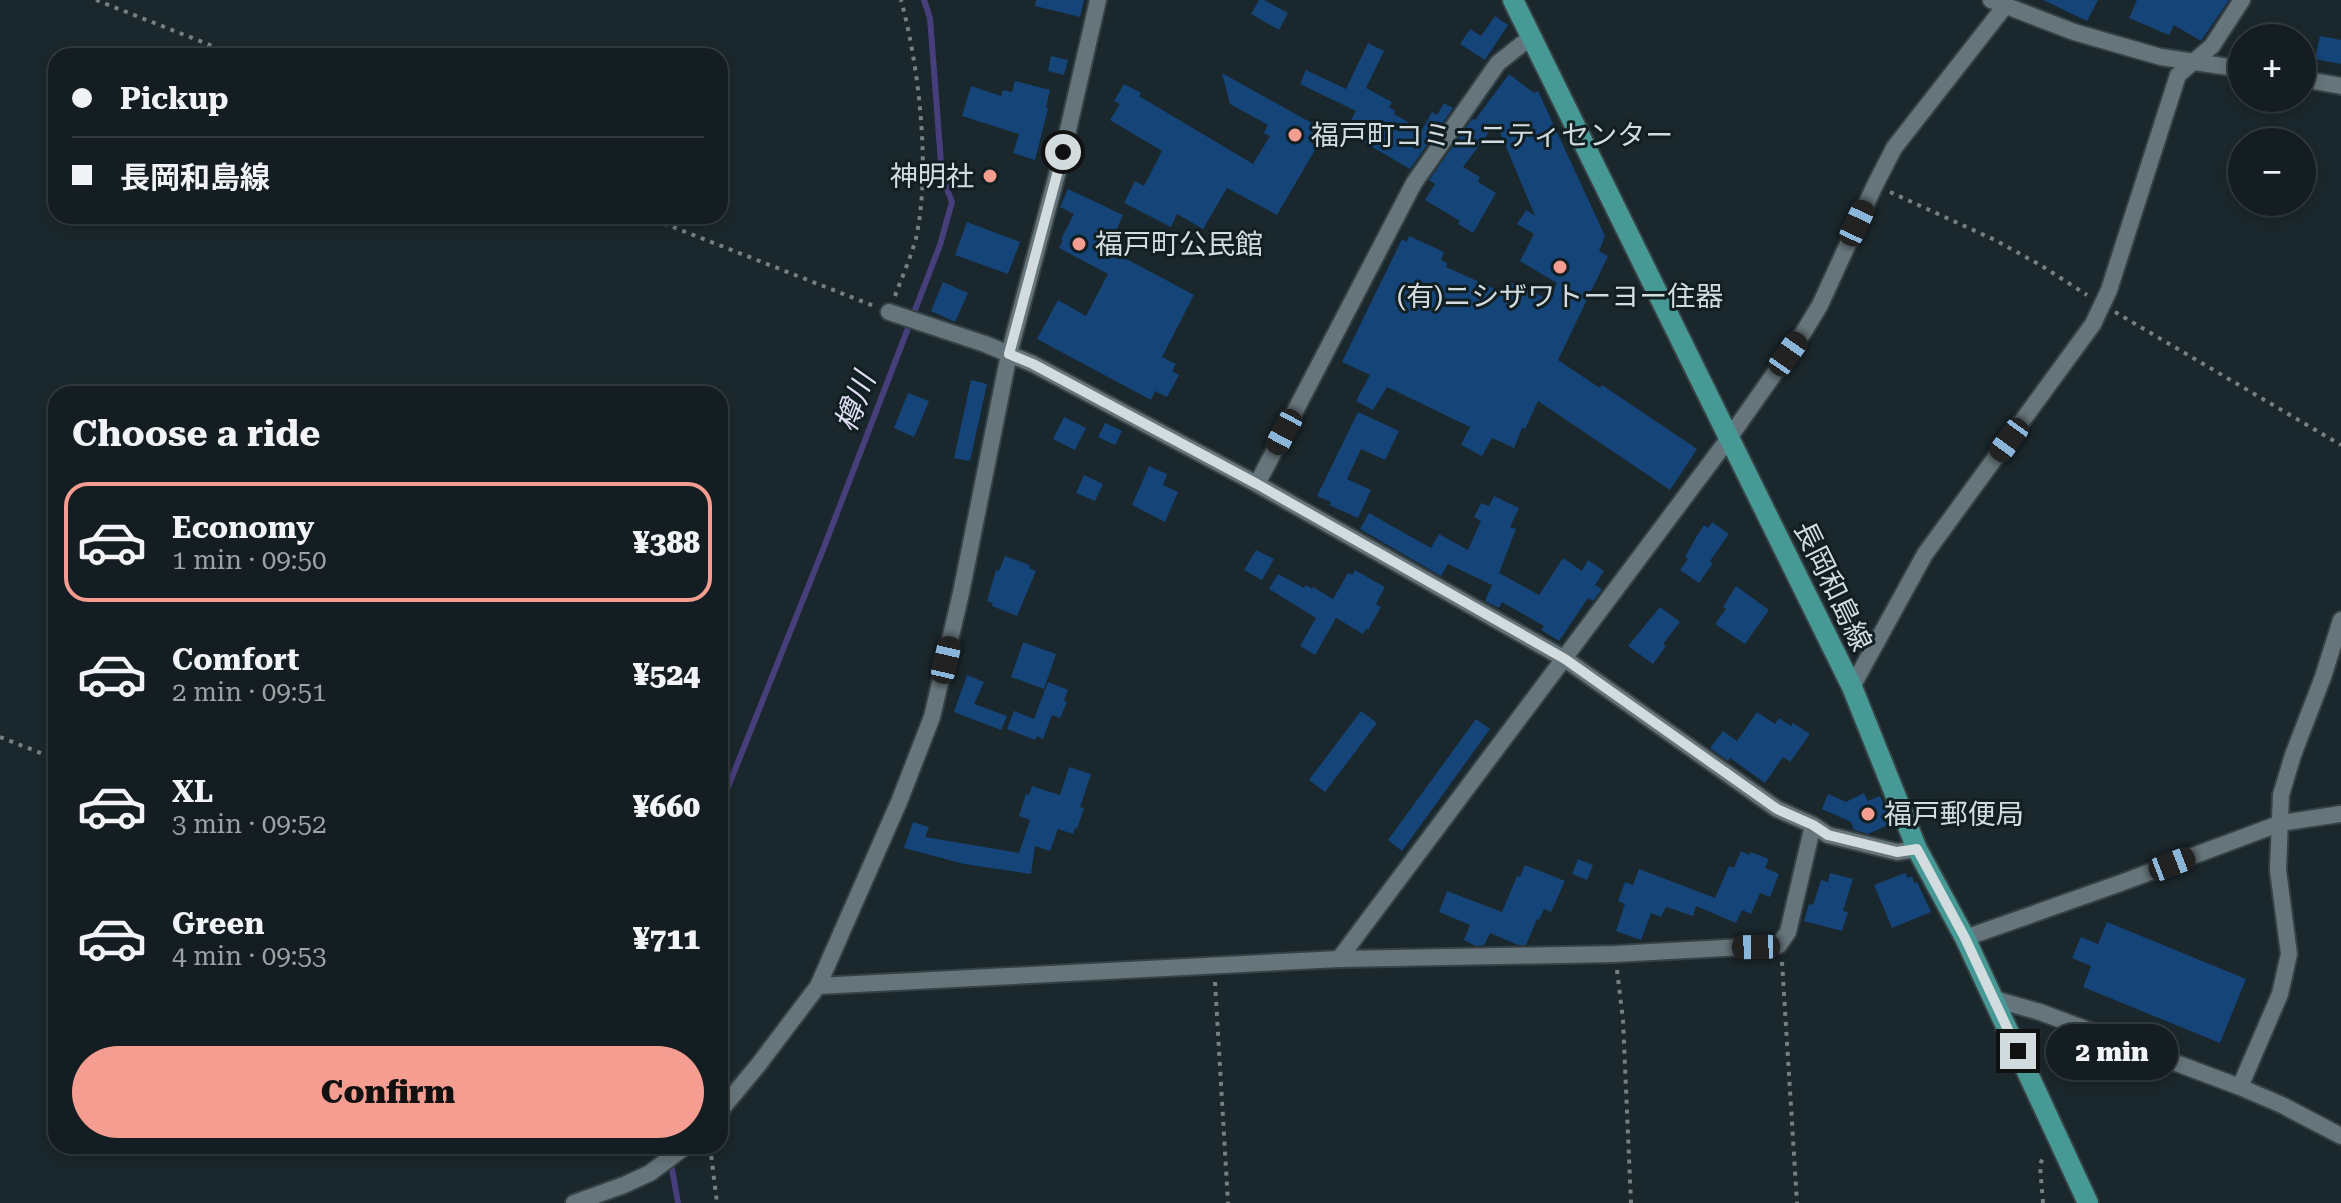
<!DOCTYPE html>
<meta charset="utf-8">
<style>
:root{--surface:#141d21;--page:#212a2e;--text:#f1f3f6;--muted:#9da2a5;--line:#333b3f;--accent:#f59d90}
body{margin:0;font-family:"Roboto Serif","Noto Sans JP",serif;background:var(--page);color:var(--text);height:100vh;display:flex;flex-direction:column;font-size:30px;white-space:nowrap}
*{box-sizing:border-box;margin:0}
p{font-size:26px;color:var(--muted)}
.icon{flex:none;width:44px;height:44px;fill:none;stroke:currentColor;stroke-width:2;stroke-linecap:round;stroke-linejoin:round}
.map{position:relative;flex:1;overflow:hidden}
.side{position:absolute;left:48px;top:386px;width:680px;height:768px;display:flex;flex-direction:column;background:var(--surface);border-radius:24px;box-shadow:0 4px 12px #0003,0 0 0 2px var(--line)}
.side>*{flex:none}
.hud{position:absolute;left:48px;top:48px;width:680px;height:176px;border-radius:24px;box-shadow:0 4px 12px #0003,0 0 0 2px var(--line);display:grid;align-content:center;height:176px;padding:0 24px;background:var(--surface)}
.fabs{position:absolute;left:2228px;top:24px;display:grid;gap:16px}
.fabs a{display:grid;place-items:center;width:88px;height:88px;border-radius:50%;background:var(--surface);box-shadow:0 4px 12px #0003,0 0 0 2px var(--line);font-size:40px}
.end{position:absolute;width:36px;height:36px;margin:-18px;border:10px solid #d2dbde;background:#111;box-shadow:0 0 0 4px #111}
.from{border-radius:50%}
.bubble{position:absolute;height:56px;border-radius:28px;background:var(--surface);box-shadow:0 4px 12px #0003,0 0 0 2px var(--line);font-size:26px;font-weight:800;line-height:56px;text-align:center}
.car{position:absolute;width:24px;height:48px;margin:-24px -12px;border-radius:10px;box-shadow:0 0 6px 2px #0007;background:linear-gradient(#222 24%,#8ab4d8 0 40%,#222 0 76%,#8ab4d8 0 86%,#222 0)}
.hud b{display:flex;align-items:center;gap:28px;height:76px;font-size:30px}
.hud b+b{border-top:2px solid var(--line)}
.hud i{width:20px;height:20px;background:var(--text)}
ul{padding:0;list-style:none}
li{display:flex;align-items:center;gap:24px;height:120px;margin:0 16px 12px;padding:0 8px;border:4px solid transparent;border-radius:24px}
li div{flex:1}
li b{display:block;font-size:30px}
li em{font-style:normal;font-weight:800}
li.current{border-color:var(--accent)}
li>.icon{width:72px;height:72px;stroke-width:1.5}
h2{padding:0 24px;font-size:36px;line-height:96px}
.cta{display:flex;gap:16px;margin-top:auto;padding:16px 24px}
.cta a{flex:1;height:92px;border-radius:48px;background:var(--accent);color:#111;font-size:32px;font-weight:800;line-height:92px;text-align:center}
.map>svg:first-child{display:block}
</style>
<div class="map">
<svg width="2341" height="1203" viewBox="0 0 2341 1203">
<rect width="100%" height="100%" fill="#1a272c"/>
<g fill="none" stroke-linecap="round" stroke-linejoin="round">
<path stroke="#473e7c" stroke-width="6" d="M720,807L824,547L940,245L952,202L942,176L930,18L924,0
M668,1146L678,1203"/>
</g>
<path fill="#154479" d="M1036,0H1084L1080,17L1035,6Z
M1259,0H1264L1288,13L1279,30L1251,14Z
M2043,0H2098L2087,21Z
M2137,0H2229L2201,41L2174,25L2169,35L2129,18Z
M1495,16L1508,25L1485,60L1460,44L1470,29L1481,36Z
M2320,36L2341,40V64L2315,59Z
M1368,43L1384,51L1366,88L1392,102L1389,107L1395,111L1394,114L1422,130L1432,112L1437,115L1444,103L1453,108L1410,169L1345,131L1356,111L1300,84L1306,70L1346,89Z
M1051,56L1068,60L1064,75L1048,71Z
M1222,73L1326,131L1277,215L1227,188L1203,229L1177,214L1171,227L1124,203L1135,181L1144,186L1162,151L1110,120L1120,104L1114,101L1124,84L1141,93L1139,96L1253,164L1270,136L1264,133L1268,125L1230,104Z
M1509,74L1534,93L1538,91L1605,236L1599,251L1608,256L1558,360L1600,388L1602,385L1697,449L1670,490L1538,401L1525,429L1522,428L1514,448L1492,438L1482,456L1461,445L1470,427L1387,387L1373,410L1356,401L1370,375L1342,362L1402,239L1407,242L1409,236L1444,252L1441,260L1447,263L1446,267L1504,293L1510,282L1548,299L1557,283L1520,261L1534,234L1517,224L1526,210L1535,216L1496,123L1463,167L1480,177L1478,182L1496,193L1473,233L1458,224L1460,221L1425,200L1435,184L1429,180L1472,119L1475,120Z
M1015,81L1050,90L1046,108L1048,109L1035,160L1013,153L1019,134L962,116L971,86L1001,96L1003,90L1012,92Z
M1068,189L1123,215L1108,249L1194,295L1162,357L1176,364L1172,371L1179,375L1167,397L1155,391L1151,400L1037,339L1058,300L1086,316L1108,274L1059,248L1063,240L1061,239L1074,214L1060,207Z
M967,222L1020,242L1008,274L955,255Z
M943,282L968,293L955,322L931,311Z
M971,380L987,384L970,461L954,458Z
M908,393L929,401L914,437L894,428Z
M1358,412L1399,431L1385,460L1361,449L1347,479L1371,490L1358,518L1329,505L1331,502L1317,496Z
M1064,417L1086,428L1075,450L1053,439Z
M1105,423L1122,431L1115,445L1098,437Z
M1149,466L1167,474L1163,485L1178,492L1165,522L1132,505Z
M1084,475L1103,484L1095,501L1076,493Z
M1494,496L1519,508L1510,527L1516,529L1499,573L1539,595L1563,558L1582,571L1588,560L1604,571L1595,585L1602,589L1593,601L1588,598L1559,641L1541,630L1544,626L1502,602L1499,608L1485,601L1492,585L1448,564L1441,576L1360,529L1369,513L1431,548L1439,534L1468,550L1481,521L1474,517L1481,503L1489,506Z
M1712,522L1729,534L1710,561L1713,563L1699,583L1680,570L1688,559L1685,557L1695,539L1704,525L1708,528Z
M1256,550L1274,559L1262,580L1244,570Z
M1005,556L1030,565L1029,568L1036,571L1017,616L992,606L993,603L987,601L996,570L999,571Z
M1355,570L1385,587L1376,604L1381,607L1368,630L1366,629L1363,634L1336,618L1315,655L1300,646L1316,618L1269,589L1278,574L1304,588L1306,585L1312,589L1313,587L1333,599L1348,573L1352,575Z
M1736,586L1769,610L1745,644L1715,624L1726,609L1723,607Z
M1660,607L1680,622L1663,644L1666,646L1653,664L1628,646Z
M1023,642L1056,654L1044,689L1011,677Z
M967,675L984,682L974,704L1007,716L1001,730L954,712Z
M1048,682L1068,690L1064,700L1067,702L1060,718L1052,715L1043,739L1037,736L1035,740L1007,729L1014,711L1034,719Z
M1361,711L1377,723L1325,792L1309,780Z
M1757,712L1775,724L1779,718L1791,726L1793,723L1810,734L1790,762L1783,757L1765,783L1730,758L1728,761L1710,748L1723,731L1737,741Z
M1476,719L1490,729L1402,851L1388,840Z
M1069,767L1091,774L1080,807L1084,808L1077,829L1075,828L1073,834L1058,829L1050,851L1035,846L1031,874L964,864L904,848L913,822L929,827L925,837L1019,853L1030,820L1019,816L1026,794L1029,795L1032,786L1060,795Z
M1864,793L1868,801L1880,796L1892,823L1868,834L1854,830L1851,822L1822,809L1828,794L1846,802Z
M1741,851L1749,855L1750,852L1769,859L1765,868L1779,874L1770,897L1760,893L1751,914L1742,910L1736,923L1696,906L1693,916L1666,907L1661,917L1651,913L1641,940L1616,931L1625,904L1618,901L1625,882L1633,885L1639,869L1715,898L1729,866L1734,868Z
M1578,859L1593,865L1587,880L1572,874Z
M1525,865L1565,881L1551,912L1544,909L1539,920L1537,919L1526,945H1518L1490,933L1484,945L1476,946L1464,940L1470,925L1439,912L1447,891L1502,912L1517,876L1520,877Z
M1830,873L1853,879L1843,911L1848,912L1842,931L1804,921L1809,904L1813,905L1821,880L1828,882Z
M1905,873L1908,878L1912,876L1914,883L1917,882L1931,912L1892,928L1874,885Z
M2107,922L2246,979L2220,1043L2083,987L2091,966L2072,958L2081,937L2098,944Z"/>
<g fill="none" stroke-linecap="round" stroke-linejoin="round">
<defs>
<path id="street" d="M1991,0L2074,32L2161,57L2242,69
M2302,79L2341,86
M889,312L985,344L1033,364L1257,484L1565,659L1777,809L1813,825L1828,835L1897,852L1917,849
M1257,484L1414,183L1498,63L1531,37
M1852,687L1925,554L2093,324L2109,290L2178,75L2212,46L2242,0
M1965,938L2118,884L2281,823L2341,814
M1339,959L1729,438L1803,333L1820,305L1875,185L1894,148L2005,6
M818,986L1339,959L1615,954L1779,945L1788,932L1813,825
M1994,999L2040,1012L2240,1087L2282,1105L2341,1136
M2240,1087L2280,994L2289,954L2278,870L2281,795L2293,755L2323,677L2341,620
M720,1111L759,1064L818,986L899,802L932,717L961,593L1009,354L1063,152L1098,0
M574,1203L624,1185L650,1173L686,1146"/>
<path id="primary" d="M1513,0L1852,687L1917,849L1965,938L2088,1203"/>
</defs>
<use href="#street" stroke="#364144" stroke-width="20"/>
<use href="#primary" stroke="#364144" stroke-width="24"/>
<path stroke="#758084" stroke-width="4" stroke-dasharray="4 6" stroke-linecap="butt" d="M96,0L238,56
M1890,192L1995,240L2042,266L2087,295
M645,216L874,306
M895,296C902,277 911,257 916,238C931,171 919,66 901,0
M2115,312L2341,445
M0,737L56,759
M1782,962L1797,1203
M1617,970L1623,1020L1631,1203
M1215,982L1228,1203
M710,1146L717,1203
M2043,1203L2040,1165L2044,1154"/>
<use href="#street" stroke="#66757b" stroke-width="16"/>
<use href="#primary" stroke="#479995" stroke-width="20"/>
</g>
<g fill="none" stroke-linecap="round" stroke-linejoin="round">
<path stroke="#d2dbde" stroke-width="10" d="M1063,152L1009,354L1033,364L1257,484L1565,659L1777,809L1813,825L1828,835L1897,852L1917,849L1965,938L2018,1051"/>
</g>
<g fill="#f59d90" stroke="#111e22" stroke-width="3">
<circle cx="1295" cy="135" r="8"/>
<circle cx="990" cy="176" r="8"/>
<circle cx="1079" cy="244" r="8"/>
<circle cx="1560" cy="267" r="8"/>
<circle cx="1868" cy="814" r="8"/>
</g>
<g text-anchor="middle" dominant-baseline="central" stroke-width="6" stroke-linejoin="round" paint-order="stroke">
<g font-size="28" fill="#d2dbde" stroke="#111e22" text-anchor="start">
<text x="1311" y="135">福戸町コミュニティセンター</text>
<text x="974" y="176" text-anchor="end">神明社</text>
<text x="1095" y="244">福戸町公民館</text>
<text x="1560" y="296" text-anchor="middle">(有)ニシザワトーヨー住器</text>
<text x="1884" y="814">福戸郵便局</text>
</g>
<g font-size="28" fill="#d2dbde" stroke="#111e22">
<text transform="translate(1833 586) rotate(64)">長岡和島線</text>
</g>
<g font-size="30" font-style="italic" fill="#dddcf0" stroke="#111e22">
<text transform="translate(855 402) rotate(-69)">樽川</text>
</g>
</g>
</svg>
<div class="fabs">
<a>+</a>
<a>−</a>
</div>
<i class="end from" style="left:1063px;top:152px"></i>
<i class="end" style="left:2018px;top:1051px"></i>
<div class="bubble" style="left:2046px;top:1024px;width:132px">2 min</div>
<i class="car" style="left:1857px;top:223px;rotate:25deg"></i>
<i class="car" style="left:1788px;top:354px;rotate:35deg"></i>
<i class="car" style="left:1284px;top:432px;rotate:208deg"></i>
<i class="car" style="left:2009px;top:440px;rotate:216deg"></i>
<i class="car" style="left:946px;top:660px;rotate:13deg"></i>
<i class="car" style="left:2172px;top:864px;rotate:69deg"></i>
<i class="car" style="left:1756px;top:947px;rotate:269deg"></i>
<div class="hud">
<b><i class="from"></i>Pickup</b>
<b><i></i>長岡和島線</b>
</div>
<section class="side">
<h2>Choose a ride</h2>
<ul>
<li class="current"><svg class="icon" aria-label="car" viewBox="0 0 24 24"><path d="M5 17H2v-5l4-1 3-4h7l3 4 3 1v5h-3M9 17h6M6 11h13"/><circle cx="7" cy="17" r="2"/><circle cx="17" cy="17" r="2"/></svg><div><b>Economy</b><p>1 min · 09:50</p></div><em>¥388</em></li>
<li><svg class="icon" aria-label="car" viewBox="0 0 24 24"><path d="M5 17H2v-5l4-1 3-4h7l3 4 3 1v5h-3M9 17h6M6 11h13"/><circle cx="7" cy="17" r="2"/><circle cx="17" cy="17" r="2"/></svg><div><b>Comfort</b><p>2 min · 09:51</p></div><em>¥524</em></li>
<li><svg class="icon" aria-label="car" viewBox="0 0 24 24"><path d="M5 17H2v-5l4-1 3-4h7l3 4 3 1v5h-3M9 17h6M6 11h13"/><circle cx="7" cy="17" r="2"/><circle cx="17" cy="17" r="2"/></svg><div><b>XL</b><p>3 min · 09:52</p></div><em>¥660</em></li>
<li><svg class="icon" aria-label="car" viewBox="0 0 24 24"><path d="M5 17H2v-5l4-1 3-4h7l3 4 3 1v5h-3M9 17h6M6 11h13"/><circle cx="7" cy="17" r="2"/><circle cx="17" cy="17" r="2"/></svg><div><b>Green</b><p>4 min · 09:53</p></div><em>¥711</em></li>
</ul>
<div class="cta"><a>Confirm</a></div>
</section>
</div>
